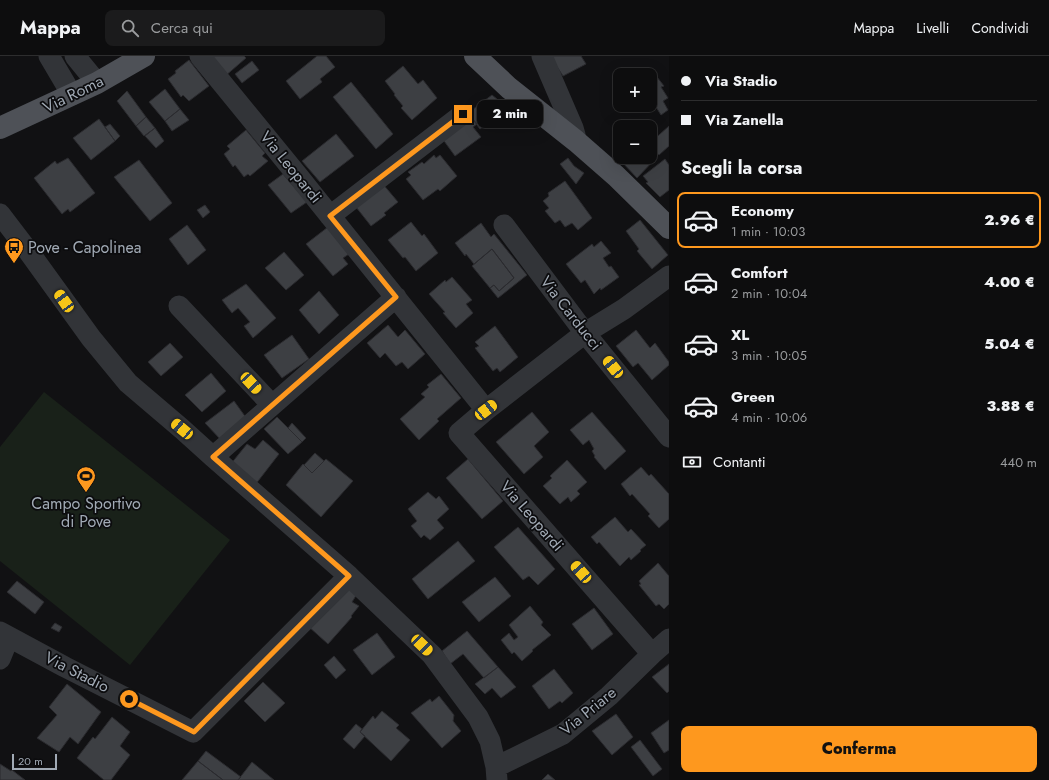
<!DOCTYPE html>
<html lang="it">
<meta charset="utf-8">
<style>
:root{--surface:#0d0d0e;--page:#1b1b1c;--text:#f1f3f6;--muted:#9a9c9e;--line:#2d2d2e;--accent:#fe981e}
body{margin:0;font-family:Jost,sans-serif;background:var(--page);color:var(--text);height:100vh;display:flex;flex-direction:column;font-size:15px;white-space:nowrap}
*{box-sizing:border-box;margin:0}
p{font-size:13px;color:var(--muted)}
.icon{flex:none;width:22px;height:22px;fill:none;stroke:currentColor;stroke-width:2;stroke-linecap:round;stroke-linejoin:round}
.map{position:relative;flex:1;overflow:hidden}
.sheet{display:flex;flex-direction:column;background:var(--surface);width:380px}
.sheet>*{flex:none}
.banner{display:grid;align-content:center;height:88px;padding:0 12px;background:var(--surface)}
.controls{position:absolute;left:613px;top:12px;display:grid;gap:8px}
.controls a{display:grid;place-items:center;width:44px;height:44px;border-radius:8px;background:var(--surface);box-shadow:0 4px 16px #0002,0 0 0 1px var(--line);font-size:20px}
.scale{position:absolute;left:12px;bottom:10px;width:45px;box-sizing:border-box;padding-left:4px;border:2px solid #a1aab5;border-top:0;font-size:11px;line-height:14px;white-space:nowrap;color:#a1aab5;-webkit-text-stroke:3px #0c0c0e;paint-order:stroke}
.end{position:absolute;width:18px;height:18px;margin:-9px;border:5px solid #fe981e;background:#111;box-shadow:0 0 0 2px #111}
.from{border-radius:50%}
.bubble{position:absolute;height:28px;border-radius:8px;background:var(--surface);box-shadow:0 4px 16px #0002,0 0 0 1px var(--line);font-size:13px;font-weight:800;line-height:28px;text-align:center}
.car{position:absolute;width:12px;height:24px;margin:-12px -6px;border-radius:5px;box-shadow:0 0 3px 1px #0007;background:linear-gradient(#f5c518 24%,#345 0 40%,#f5c518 0 76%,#345 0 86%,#f5c518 0)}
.banner b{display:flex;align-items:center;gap:14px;height:38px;font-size:15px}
.banner b+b{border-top:1px solid var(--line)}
.banner i{width:10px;height:10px;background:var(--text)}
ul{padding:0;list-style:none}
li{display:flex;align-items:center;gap:12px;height:56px;margin:0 8px 6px;padding:0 4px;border:2px solid transparent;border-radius:8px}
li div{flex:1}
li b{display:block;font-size:15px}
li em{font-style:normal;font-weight:800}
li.active{border-color:var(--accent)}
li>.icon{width:36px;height:36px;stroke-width:1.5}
h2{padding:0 12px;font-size:18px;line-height:48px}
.pay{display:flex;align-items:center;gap:10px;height:44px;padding:0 12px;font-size:15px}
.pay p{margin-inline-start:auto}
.action{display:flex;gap:8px;margin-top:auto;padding:8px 12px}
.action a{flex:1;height:46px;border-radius:8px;background:var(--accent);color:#111;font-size:16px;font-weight:800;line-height:46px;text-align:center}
header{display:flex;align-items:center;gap:24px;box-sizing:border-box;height:56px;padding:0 20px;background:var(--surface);border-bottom:1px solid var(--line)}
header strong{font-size:19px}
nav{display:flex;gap:22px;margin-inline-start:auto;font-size:14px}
.search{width:280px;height:36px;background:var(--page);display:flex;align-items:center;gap:10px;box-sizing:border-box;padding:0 14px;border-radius:8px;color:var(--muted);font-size:15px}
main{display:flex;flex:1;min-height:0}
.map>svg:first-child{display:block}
</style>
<header>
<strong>Mappa</strong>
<div class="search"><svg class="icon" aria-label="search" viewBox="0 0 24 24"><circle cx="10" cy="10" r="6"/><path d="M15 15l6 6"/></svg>Cerca qui</div>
<nav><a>Mappa</a><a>Livelli</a><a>Condividi</a></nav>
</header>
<main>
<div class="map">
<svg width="669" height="724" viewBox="0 0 669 724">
<rect width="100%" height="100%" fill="#111113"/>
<path fill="#192119" d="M44,336L230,484L130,609L0,505V391Z"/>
<path fill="#3d3f43" stroke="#2b2b2f" d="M208,0H244L246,2L224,21Z
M317,0H326L335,11L320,23L322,26L300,43L286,25Z
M550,0H581L586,8L563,20Z
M189,4L209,30L189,45L183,39L181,41L168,23L176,17L175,15Z
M252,5L259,14L242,27L235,18Z
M403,10L418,28L423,24L437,42L412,64L401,52L403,50L394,39L395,38L385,25Z
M657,21L664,30L661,31L668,42L663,45L668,54L661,59L656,51L650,45V27Z
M351,26L393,78L376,93L333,41Z
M165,33L180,53L165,65L149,46Z
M127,35L146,61L136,70L117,45Z
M492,39L508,52L480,73L468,57Z
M180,53L189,64L172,75L165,65Z
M468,57L477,68L473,71L481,81L455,100L439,78Z
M146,61L155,72L144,80L136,70Z
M99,63L115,85L91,104L73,82Z
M110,68L120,80L115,85L105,71Z
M669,70V90L659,99L650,90V87Z
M155,72L164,85L156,92L145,80Z
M246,74L265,97L262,100L268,105L250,120L248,118L244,121L235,109L233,111L224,98L230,93L227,90Z
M336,78L354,100L320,126L302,105Z
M620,90V101H626L621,105L614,98Z
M650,94L657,101L637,122L621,105L626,101H650Z
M434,99L436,102L440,99L457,120L440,135L438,133L423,144L406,123L411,119L408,116L422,106L424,108Z
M68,102L95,137L70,156L68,153L62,158L34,122L55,105L57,108Z
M568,102L574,110L584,117L576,128L560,108Z
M665,103L669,109V134L660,141L646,127L648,126L643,120Z
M139,104L172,147L150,165L114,121Z
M283,118L307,146L291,157L268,129Z
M565,125L592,162L578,174L572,167L565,171L560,164L555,167L545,155L549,152L543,145L549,140L548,137Z
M382,127L398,146L384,157L386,159L371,170L356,151Z
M205,149L210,156L203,162L197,154Z
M640,164L668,199L652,213L637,195L639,193L626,175Z
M411,166L422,180L424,178L438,197L416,215L405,201L403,202L388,184Z
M481,167L491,181L494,178L527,219L498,242L490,232L494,229L499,235L514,222L492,193L474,208L466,198L465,200L455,187Z
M187,169L206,194L188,209L169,183Z
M328,171L349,198L343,202L348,208L333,220L306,188Z
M601,185L611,197L603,202L609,211L611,210L619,221L601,234L600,232L594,238L585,224L581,227L566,208L592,188L594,191Z
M492,193L514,222L499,235L494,229L490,232L472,210Z
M284,196L304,219L286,234L265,212Z
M452,221L472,244L466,248L473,257L456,272L443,257L445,256L429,238L445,224L446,226Z
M246,228L276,262L253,282L244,270L250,266L238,252L232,257L222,244Z
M319,235L339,259L319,278L299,254Z
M388,269L398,281L405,274L425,298L408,313L402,306L396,310L385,297L380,302L367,287Z
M495,270L518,301L500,316L497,312L493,315L475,292L479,290L475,286Z
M636,274L650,292L655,287L669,306V309L652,324L638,307L633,311L616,290Z
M292,279L309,303L282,322L264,299Z
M170,287L183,301L161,320L148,306Z
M211,317L226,335L202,356L185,339Z
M441,318L461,342L437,363L439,365L419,384L400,363L425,341L421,338L429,331L427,329Z
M234,345L247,363L221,384L205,367Z
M532,356L549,376L534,390L543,401L524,418L496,386Z
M592,356L626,395L605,414L594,401L595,400L592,395L594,393L589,384L583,389L570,374Z
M277,361L302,386L288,398L264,373Z
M292,367L306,382L302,386L288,372Z
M263,384L279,398L255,429L230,409L247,388L255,393Z
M315,397L324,405L312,417L304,409Z
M326,403L353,425L321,461L286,429L303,408L312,417Z
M468,403L503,445L482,463L446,422Z
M567,404L587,426L577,435L580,438L571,446L568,441L560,448L543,430L552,422L550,420Z
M641,411L649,420L651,418L669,438V463L659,472L648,460L650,458L632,438L630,440L621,428Z
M428,436L436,443L439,440L449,453L437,464L444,472L430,484L424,479L421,482L411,470L417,465L408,453Z
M615,461L628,476L631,473L646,489L640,494L641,495L631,504L629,501L620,510L599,486L597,488L591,481Z
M518,471L555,513L538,529L529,520L523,524L494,491Z
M458,485L475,505L428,543L412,523Z
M658,507L669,520V548L664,553L659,548L656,550L639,529L641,528L639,525Z
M495,521L511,540L479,566L462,546Z
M17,525L44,546L35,558L7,536Z
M347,531L357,538L352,546L359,550L351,560L352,561L328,588L308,570Z
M530,550L543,566L541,569L551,579L532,594L533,595L522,605L514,596L512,598L501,584L509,577L514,584L518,581L509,569Z
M594,552L613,578L592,594L572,568Z
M55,567L62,571L59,576L51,572Z
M467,575L498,611L484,622L463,598L450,608L442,595Z
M377,577L395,601L372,619L353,594Z
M334,600L346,614L336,623L324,609Z
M669,608V635L667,637L652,621Z
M498,611L516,631L501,642L492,632L485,638L475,628Z
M554,613L573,637L562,647L560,645L549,653L532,630Z
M263,626L285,647L265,666L244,645Z
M67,628L101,656L78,688L70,681L59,696L37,682L57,659L49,651Z
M439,640L454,659L453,665L461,675L442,692L411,657L430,643L432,646Z
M382,655L399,669L396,672L410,684L391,705L360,676L373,660L375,663Z
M616,658L633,681L612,699L592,675Z
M112,661L130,676L120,690L130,699L111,724H104L77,702L93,681L95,683Z
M669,664V694L664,697L651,677Z
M356,668L362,673L360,676L365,680L354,693L343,683Z
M640,684L662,713L653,720L631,691Z
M206,695L241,721L238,724H223L198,705Z
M198,705L223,724H182Z
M252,706L274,724H238Z
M0,708L11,715L12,714L25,724H0Z
M548,718L555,724H542Z"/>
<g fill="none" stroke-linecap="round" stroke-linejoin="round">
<path stroke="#323438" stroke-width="21" d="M49,0L72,39
M75,0L97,27
M200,0L298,120L486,354
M542,0L573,72L575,79L576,85
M0,158L29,196L91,282L128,327L182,373L213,401L349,520L432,599L478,661L490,685L496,711L497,724
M330,160L463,58
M504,169L585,277L669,381
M179,250L272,349
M213,401L396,241
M0,576L65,611L193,676L349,520
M652,598L459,377L486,354L585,277L624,253L669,220
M0,603L9,581
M496,711L563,678L609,640L652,598L669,583"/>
<path stroke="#4e5157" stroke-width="22" d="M475,0L509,32L576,85L616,120L669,172
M0,72L97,27L144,0"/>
</g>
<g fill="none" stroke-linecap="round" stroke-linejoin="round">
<path stroke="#fe981e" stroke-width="5" d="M129,643L194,676L349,520L213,401L396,241L330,160L463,58"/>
</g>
<defs>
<symbol id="bus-pin" viewBox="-11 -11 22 30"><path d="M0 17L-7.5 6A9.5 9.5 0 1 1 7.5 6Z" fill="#fe981e" stroke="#0c0c0e"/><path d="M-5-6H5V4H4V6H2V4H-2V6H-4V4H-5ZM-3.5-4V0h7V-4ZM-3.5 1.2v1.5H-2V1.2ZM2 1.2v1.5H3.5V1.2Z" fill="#111"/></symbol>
<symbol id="stadium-pin" viewBox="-11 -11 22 30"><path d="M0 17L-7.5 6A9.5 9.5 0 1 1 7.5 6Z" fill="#fe981e" stroke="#0c0c0e"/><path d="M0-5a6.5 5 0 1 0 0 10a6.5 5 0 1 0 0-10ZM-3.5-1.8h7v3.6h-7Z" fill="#111"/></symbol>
</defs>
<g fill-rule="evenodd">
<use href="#bus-pin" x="3" y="180" width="22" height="30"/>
<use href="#stadium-pin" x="75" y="409" width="22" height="30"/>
</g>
<g text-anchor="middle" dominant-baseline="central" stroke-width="3.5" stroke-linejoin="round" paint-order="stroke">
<g font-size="16" fill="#a1aab5" stroke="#0c0c0e">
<text transform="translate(73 38) rotate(-26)">Via Roma</text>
<text transform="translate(291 111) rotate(51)">Via Leopardi</text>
<text transform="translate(571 257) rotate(52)">Via Carducci</text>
<text transform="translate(532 460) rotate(49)">Via Leopardi</text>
<text transform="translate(77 616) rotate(27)">Via Stadio</text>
<text transform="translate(588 655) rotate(-39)">Via Priare</text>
</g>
<g font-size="16" fill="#a1aab5" stroke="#0c0c0e" text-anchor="start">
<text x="28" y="191">Pove - Capolinea</text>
<text x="86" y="447" text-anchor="middle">Campo Sportivo<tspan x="86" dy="18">di Pove</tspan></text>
</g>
</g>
</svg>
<div class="controls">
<a>+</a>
<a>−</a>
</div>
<div class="scale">20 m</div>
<i class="end from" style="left:129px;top:643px"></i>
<i class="end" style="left:463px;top:58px"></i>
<div class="bubble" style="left:477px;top:44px;width:66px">2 min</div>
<i class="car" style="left:64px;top:245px;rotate:325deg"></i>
<i class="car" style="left:613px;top:311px;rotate:321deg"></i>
<i class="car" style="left:251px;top:327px;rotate:137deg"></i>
<i class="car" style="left:486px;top:354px;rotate:52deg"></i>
<i class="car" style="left:182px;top:373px;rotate:310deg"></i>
<i class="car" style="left:581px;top:516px;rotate:319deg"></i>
<i class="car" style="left:422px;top:589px;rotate:134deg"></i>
</div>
<section class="sheet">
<div class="banner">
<b><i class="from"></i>Via Stadio</b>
<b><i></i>Via Zanella</b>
</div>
<h2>Scegli la corsa</h2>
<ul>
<li class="active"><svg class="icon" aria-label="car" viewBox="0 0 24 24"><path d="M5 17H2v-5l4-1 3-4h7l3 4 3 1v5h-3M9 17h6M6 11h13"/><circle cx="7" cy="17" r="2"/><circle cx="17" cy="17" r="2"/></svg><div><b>Economy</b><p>1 min · 10:03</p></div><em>2.96 €</em></li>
<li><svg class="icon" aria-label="car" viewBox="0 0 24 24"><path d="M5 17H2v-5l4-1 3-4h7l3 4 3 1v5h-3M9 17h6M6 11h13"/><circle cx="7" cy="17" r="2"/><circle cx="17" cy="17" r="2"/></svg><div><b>Comfort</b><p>2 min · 10:04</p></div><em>4.00 €</em></li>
<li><svg class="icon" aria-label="car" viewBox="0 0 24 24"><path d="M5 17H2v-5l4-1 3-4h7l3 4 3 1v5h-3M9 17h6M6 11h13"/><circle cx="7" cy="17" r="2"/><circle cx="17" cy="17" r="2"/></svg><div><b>XL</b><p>3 min · 10:05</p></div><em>5.04 €</em></li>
<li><svg class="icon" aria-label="car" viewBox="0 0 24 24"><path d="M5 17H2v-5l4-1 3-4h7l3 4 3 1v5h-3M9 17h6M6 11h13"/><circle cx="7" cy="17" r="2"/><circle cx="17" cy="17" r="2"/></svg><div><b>Green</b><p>4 min · 10:06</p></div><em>3.88 €</em></li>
</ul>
<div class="pay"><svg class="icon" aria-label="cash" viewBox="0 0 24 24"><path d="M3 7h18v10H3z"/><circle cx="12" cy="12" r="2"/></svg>Contanti<p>440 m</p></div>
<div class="action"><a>Conferma</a></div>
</section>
</main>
